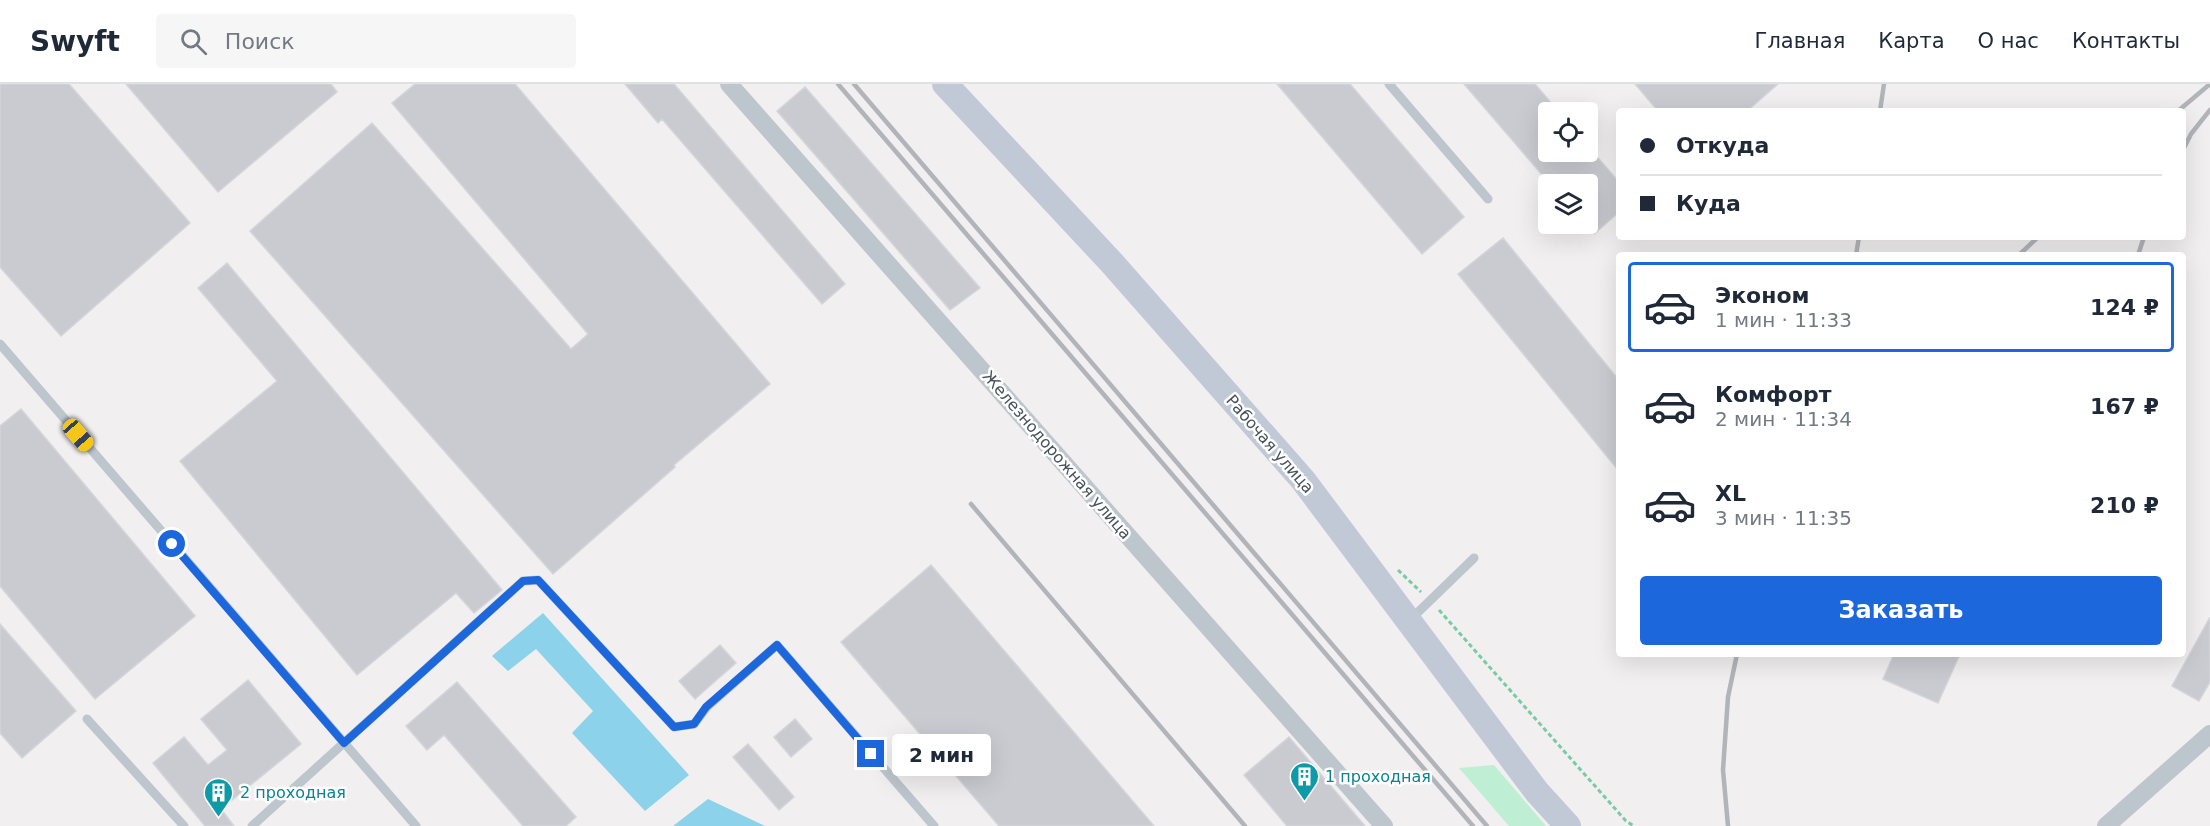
<!DOCTYPE html>
<html lang="ru">
<meta charset="utf-8">
<style>
:root{--surface:#fff;--page:#f6f6f7;--text:#1f2937;--muted:#747a83;--line:#e0e1e3;--accent:#1d67dd}
body{margin:0;font-family:"DejaVu Sans",sans-serif;background:var(--page);color:var(--text);height:100vh;display:flex;flex-direction:column;font-size:22px;white-space:nowrap}
*{box-sizing:border-box;margin:0}
p{font-size:20px;color:var(--muted)}
.icon{flex:none;width:33px;height:33px;fill:none;stroke:currentColor;stroke-width:2;stroke-linecap:round;stroke-linejoin:round}
.map{position:relative;flex:1;overflow:hidden}
.details{position:absolute;left:1616px;top:168px;width:570px;height:405px;display:flex;flex-direction:column;background:var(--surface);border-radius:6px;box-shadow:0 6px 24px #0002}
.details>*{flex:none}
.guide{position:absolute;left:1616px;top:24px;width:570px;height:132px;border-radius:6px;box-shadow:0 6px 24px #0002;display:grid;align-content:center;height:132px;padding:0 24px;background:var(--surface)}
.fabs{position:absolute;left:1538px;top:18px;display:grid;gap:12px}
.fabs a{display:grid;place-items:center;width:60px;height:60px;border-radius:6px;background:var(--surface);box-shadow:0 6px 24px #0002;font-size:30px}
.end{position:absolute;width:27px;height:27px;margin:-14px;border:8px solid #1d67dd;background:#fff;box-shadow:0 0 0 3px #fff}
.from{border-radius:50%}
.bubble{position:absolute;height:42px;border-radius:6px;background:var(--surface);box-shadow:0 6px 24px #0002;font-size:20px;font-weight:700;line-height:42px;text-align:center}
.car{position:absolute;width:18px;height:36px;margin:-18px -9px;border-radius:8px;box-shadow:0 0 4px 2px #0007;background:linear-gradient(#f5c518 24%,#345 0 40%,#f5c518 0 76%,#345 0 86%,#f5c518 0)}
.guide b{display:flex;align-items:center;gap:21px;height:57px;font-size:22px}
.guide b+b{border-top:2px solid var(--line)}
.guide i{width:15px;height:15px;background:var(--text)}
ul{padding:10px 0 0;list-style:none}
li{display:flex;align-items:center;gap:18px;height:90px;margin:0 12px 9px;padding:0 12px;border:3px solid transparent;border-radius:6px}
li div{flex:1}
li b{display:block;font-size:22px}
li em{font-style:normal;font-weight:700}
li.current{border-color:var(--accent)}
li>.icon{width:54px;height:54px;stroke-width:1.5}
.primary-button{display:flex;gap:12px;margin-top:auto;padding:12px 24px}
.primary-button a{flex:1;height:69px;border-radius:6px;background:var(--accent);color:#fff;font-size:24px;font-weight:700;line-height:69px;text-align:center}
header{display:flex;align-items:center;gap:36px;box-sizing:border-box;height:84px;padding:0 30px;background:var(--surface);border-bottom:2px solid var(--line)}
header strong{font-size:28px}
nav{display:flex;gap:33px;margin-inline-start:auto;font-size:21px}
.search{width:420px;height:54px;background:var(--page);display:flex;align-items:center;gap:15px;box-sizing:border-box;padding:0 21px;border-radius:6px;color:var(--muted);font-size:22px}
.map>svg:first-child{display:block}
</style>
<header>
<strong>Swyft</strong>
<div class="search"><svg class="icon" aria-label="search" viewBox="0 0 24 24"><circle cx="10" cy="10" r="6"/><path d="M15 15l6 6"/></svg>Поиск</div>
<nav><a>Главная</a><a>Карта</a><a>О нас</a><a>Контакты</a></nav>
</header>
<div class="map">
<svg width="2210" height="742" viewBox="0 0 2210 742">
<rect width="100%" height="100%" fill="#f1efef"/>
<path fill="#beeed3" d="M1494,681L1546,742H1509L1459,684Z"/>
<path fill="#8cd2ea" d="M543,529L689,691L645,727L572,649L593,627L536,565L508,587L492,572Z
M708,715L765,742H673Z"/>
<path fill="#c9cbd1" stroke="#d3d5da" stroke-width="1.5" d="M0,0H69L190,139L61,252L0,183Z
M126,0H331L337,8L218,108Z
M415,0H515L770,300L674,381L675,383L553,490L250,147L372,39L571,265L588,250L392,19Z
M625,0H674L845,200L822,220L662,35L658,39Z
M1277,0H1350L1464,133L1422,170Z
M1464,0H1535L1559,28H1548V68H1593L1618,97V129L1594,150L1587,143V100H1550Z
M1635,0H1778L1747,27H1658Z
M805,3L980,204L950,226L777,27Z
M1503,154L1618,295V386L1458,190Z
M227,179L502,506L474,529L456,509L357,591L180,377L277,297L198,204Z
M21,325L195,532L95,615L0,502V342Z
M931,481L1154,742H999L841,558Z
M2210,533V598L2199,617L2172,602Z
M0,540L76,627L22,674L0,649Z
M720,561L736,579L695,615L679,597Z
M1894,570H1960L1938,619L1883,595Z
M248,596L301,660L221,725L234,742H205L153,679L184,653L208,681L227,666L201,635Z
M457,598L576,733L566,742H523L444,651L427,666L406,642Z
M795,635L812,655L791,673L774,653Z
M1289,653L1365,742H1287L1244,691Z
M748,660L794,713L779,726L733,673Z"/>
<g fill="none" stroke-linecap="round" stroke-linejoin="round">
<path stroke="#77cba6" stroke-width="3" stroke-dasharray="4.5 3" stroke-linecap="butt" d="M1398,486L1421,508
M1439,526L1626,737L1634,742"/>
<path stroke="#bdc5cd" stroke-width="9" d="M1389,0L1488,115
M0,260L416,742
M1411,535L1474,474
M87,635L184,742
M252,742L523,497L538,496L674,643L694,640L707,623L777,561L934,742"/>
<path stroke="#bdc5cd" stroke-width="18" d="M729,0L1384,742
M2106,742L2210,650"/>
<path stroke="#c0c9d5" stroke-width="26" d="M945,0L1111,178L1303,396L1537,708L1568,742"/>
<path stroke="#b1b4b9" stroke-width="4.5" d="M838,0L1473,742
M854,0L1487,742
M1880,27L1884,0
M2178,27L2210,0
M2182,68L2191,50L2210,26
M1856,171L1859,153
M2019,171L2038,153
M2138,171L2144,153
M971,420L1245,742
M1728,742L1723,686L1728,613L1737,570"/>
</g>
<g fill="none" stroke-linecap="round" stroke-linejoin="round">
<path stroke="#1d67dd" stroke-width="8" d="M172,460L344,659L523,497L538,496L674,643L694,640L706,623L777,561L871,670"/>
</g>
<defs>
<symbol id="building-pin" viewBox="-11 -11 22 30"><path d="M0 17L-7.5 6A9.5 9.5 0 1 1 7.5 6Z" fill="#0f9aa8" stroke="#fff"/><path d="M-4-6H4V6H1V3H-1V6H-4ZM-2.5-4.3h1.7v1.8h-1.7ZM.8-4.3h1.7v1.8H.8ZM-2.5-1h1.7V.8h-1.7ZM.8-1h1.7V.8H.8Z" fill="#fff"/></symbol>
</defs>
<g fill-rule="evenodd">
<use href="#building-pin" x="1288" y="676" width="33" height="45"/>
<use href="#building-pin" x="202" y="692" width="33" height="45"/>
</g>
<g text-anchor="middle" dominant-baseline="central" stroke-width="5" stroke-linejoin="round" paint-order="stroke">
<g font-size="16" fill="#47515c" stroke="#fff">
<text transform="translate(1270 360) rotate(49)">Рабочая улица</text>
<text transform="translate(1057 371) rotate(49)">Железнодорожная улица</text>
</g>
<g font-size="16" fill="#0d838f" stroke="#fff" text-anchor="start">
<text x="1325" y="692">1 проходная</text>
<text x="240" y="708">2 проходная</text>
</g>
</g>
</svg>
<div class="fabs">
<a><svg class="icon" aria-label="locate" viewBox="0 0 24 24"><circle cx="12" cy="12" r="6"/><path d="M12 2v4M12 18v4M2 12h4M18 12h4"/></svg></a>
<a><svg class="icon" aria-label="layers" viewBox="0 0 24 24"><path d="M12 4l9 5-9 5-9-5zM3 14l9 5 9-5"/></svg></a>
</div>
<i class="end from" style="left:172px;top:460px"></i>
<i class="end" style="left:871px;top:670px"></i>
<div class="bubble" style="left:892px;top:650px;width:99px">2 мин</div>
<i class="car" style="left:78px;top:351px;rotate:139deg"></i>
<div class="guide">
<b><i class="from"></i>Откуда</b>
<b><i></i>Куда</b>
</div>
<section class="details">
<ul>
<li class="current"><svg class="icon" aria-label="car" viewBox="0 0 24 24"><path d="M5 17H2v-5l4-1 3-4h7l3 4 3 1v5h-3M9 17h6M6 11h13"/><circle cx="7" cy="17" r="2"/><circle cx="17" cy="17" r="2"/></svg><div><b>Эконом</b><p>1 мин · 11:33</p></div><em>124 ₽</em></li>
<li><svg class="icon" aria-label="car" viewBox="0 0 24 24"><path d="M5 17H2v-5l4-1 3-4h7l3 4 3 1v5h-3M9 17h6M6 11h13"/><circle cx="7" cy="17" r="2"/><circle cx="17" cy="17" r="2"/></svg><div><b>Комфорт</b><p>2 мин · 11:34</p></div><em>167 ₽</em></li>
<li><svg class="icon" aria-label="car" viewBox="0 0 24 24"><path d="M5 17H2v-5l4-1 3-4h7l3 4 3 1v5h-3M9 17h6M6 11h13"/><circle cx="7" cy="17" r="2"/><circle cx="17" cy="17" r="2"/></svg><div><b>XL</b><p>3 мин · 11:35</p></div><em>210 ₽</em></li>
</ul>
<div class="primary-button"><a>Заказать</a></div>
</section>
</div>
